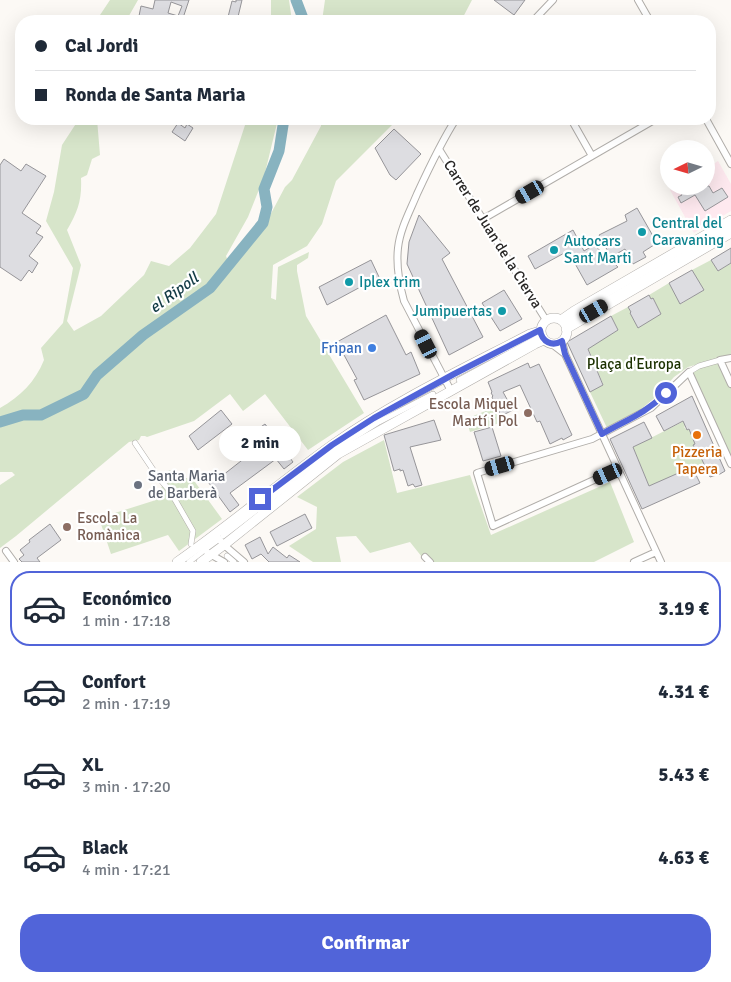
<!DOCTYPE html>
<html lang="es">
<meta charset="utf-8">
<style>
:root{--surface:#fff;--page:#f6f6f7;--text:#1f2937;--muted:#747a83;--line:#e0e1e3;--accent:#5164d9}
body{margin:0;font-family:Signika,sans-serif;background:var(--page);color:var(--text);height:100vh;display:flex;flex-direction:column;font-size:19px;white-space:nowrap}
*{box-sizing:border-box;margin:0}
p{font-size:16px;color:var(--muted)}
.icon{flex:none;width:28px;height:28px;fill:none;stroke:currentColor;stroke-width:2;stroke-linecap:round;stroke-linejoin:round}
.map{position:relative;height:562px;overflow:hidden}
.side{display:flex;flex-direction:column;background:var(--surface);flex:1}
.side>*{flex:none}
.banner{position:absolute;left:15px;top:15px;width:701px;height:110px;border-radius:20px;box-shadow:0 5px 20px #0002;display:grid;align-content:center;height:110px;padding:0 20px;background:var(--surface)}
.needle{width:32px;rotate:265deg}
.tools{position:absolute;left:660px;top:140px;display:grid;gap:10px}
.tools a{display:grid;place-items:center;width:55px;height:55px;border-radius:50%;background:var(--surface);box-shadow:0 5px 20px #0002;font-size:25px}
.end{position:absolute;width:22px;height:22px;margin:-11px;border:6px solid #5164d9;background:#fff;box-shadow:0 0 0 2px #fff}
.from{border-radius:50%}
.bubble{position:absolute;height:35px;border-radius:18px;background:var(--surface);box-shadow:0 5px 20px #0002;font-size:16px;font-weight:700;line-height:35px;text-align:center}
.car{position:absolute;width:15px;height:30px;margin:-15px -8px;border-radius:6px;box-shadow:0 0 4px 1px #0007;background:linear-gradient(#222 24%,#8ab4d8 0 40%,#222 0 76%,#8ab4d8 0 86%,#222 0)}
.banner b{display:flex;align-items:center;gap:18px;height:48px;font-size:19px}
.banner b+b{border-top:1px solid var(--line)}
.banner i{width:12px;height:12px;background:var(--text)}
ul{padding:9px 0 0;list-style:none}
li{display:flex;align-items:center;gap:15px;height:75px;margin:0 10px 8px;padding:0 10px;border:2px solid transparent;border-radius:20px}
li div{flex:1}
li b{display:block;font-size:19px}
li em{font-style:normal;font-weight:700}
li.current{border-color:var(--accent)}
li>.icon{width:45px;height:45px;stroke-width:1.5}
.action{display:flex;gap:10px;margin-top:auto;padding:10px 20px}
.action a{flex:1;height:58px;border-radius:20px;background:var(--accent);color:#fff;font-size:20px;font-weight:700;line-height:58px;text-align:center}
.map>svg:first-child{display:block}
</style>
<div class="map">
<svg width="731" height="562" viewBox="0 0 731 562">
<rect width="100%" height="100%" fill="#fcf9f5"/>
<path fill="#fee9ef" d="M718,161L731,184V211L694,233L670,190L677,186H706V169Z"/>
<path fill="#d7e5ca" d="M110,0H138L126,21H96Z
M271,0H289L292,21H271Z
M325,0H472L461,21H322Z
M79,119H97L100,155L92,159L87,175L81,178C82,200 78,211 67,230L81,265L67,321L74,331L101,316L144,275L151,261L169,266L190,248L216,214L247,119H278L264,177L248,217L226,256L230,267L266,223L285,187L292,180L321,126V119H398L336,181L322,224L307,246L273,265L271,298L276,300L278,267L309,252L308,258L297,265V271L306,316L364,413L308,450L265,394L243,411L230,394L194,421L147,437L145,436H141L139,440L129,442L16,536L0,548V485L15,475L12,472H0V408C21,396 35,382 44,360L41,348L63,323L73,268L46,221L54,192L62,145Z
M711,260L718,271L731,263V355L688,367L674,377L658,395L640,410L607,428L590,392L603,384L588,348L618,330L611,316L628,307L631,312L630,313L638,327L661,314L653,298L651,299L649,295L669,283L681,304L703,290L692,270Z
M720,360L731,384V464L691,369Z
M495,407L500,423L470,432L466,419Z
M686,420L688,424L684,427L687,430L689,429L695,444L693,446L695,449H697L704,463L649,486L633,447Z
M384,440L397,493L470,475L491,535L610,482L634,542L594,562H426L410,542L370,553L356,536L336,537L341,562H313L289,546L316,529L317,507L297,497L343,462Z
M169,470L195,482L222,519L179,551L168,535L111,554L99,518L156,500Z"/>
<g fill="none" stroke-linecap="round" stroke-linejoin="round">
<path stroke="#88b3c0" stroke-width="11" d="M296,0L304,21
M0,422L23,415H41L84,394L97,375L143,335L210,288L263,223L267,207L264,189L279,151L284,119"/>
</g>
<path fill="#dddde1" stroke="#969599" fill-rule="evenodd" d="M155,0H189L182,21H138L141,6L153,9ZM171,2L182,6L178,16L168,13Z
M236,0H242L237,21H227L232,1L236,2Z
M494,0H525L514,15Z
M178,123L185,128L187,124L193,128L185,141L172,132Z
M394,129L421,154L396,180L390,175L375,148Z
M4,159L21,171L26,164L46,176L22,213L41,226L36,233L43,237L29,256L38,263L32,273L29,270L21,281L0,267V165Z
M685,186H709L713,193L722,188L728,197L705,211L695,195L681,203L678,197L682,195L680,191L686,188Z
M637,208L657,243L643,252L646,257L633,264L625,249L611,257L599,235L627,221L625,215Z
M419,215L450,253L442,259L483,337L449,355L407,264L409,242Z
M573,230L584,251L594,245L618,267L587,285L568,251L535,269L528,256Z
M731,248V263L718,271L711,260Z
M371,260L379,277L327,305L319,287Z
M692,270L704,290L680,304L669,283Z
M504,290L522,319L500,331L482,303Z
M649,295L651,299L653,298L661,314L638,328L630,313L631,312L628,307Z
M386,315L406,355L411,352L420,374L364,400L354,380L357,379L337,342Z
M611,316L618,330L588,349L603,385L590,392L567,342Z
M528,363L530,368L539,364L572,435L563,440L562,438L550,444L540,421L537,422L520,385L503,392L513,410L501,416L492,397L493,396L491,393L492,392L488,382Z
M692,396L725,471L720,474L710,477L697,449H695L693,445L695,444L689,429L687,430L683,421L664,431L656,416Z
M221,410L232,424L198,450L189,436Z
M434,420L441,440L410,447L422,485L415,487L413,484L408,486L403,470L400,471V469L394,471L384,435Z
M644,422L652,438L633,447L649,486L692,467L700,483L642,509L610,439Z
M265,424L293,462L284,469L276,459L230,493L239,505L230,512L206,479L213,472L218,479L264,443L255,431Z
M492,427L501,456L483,461L474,432Z
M305,514L312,528L277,546L270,532Z
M50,524L61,540L37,558L40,562H22L19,559L24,555L20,550L30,542L29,540Z
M260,537L268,554L273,547L287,558L289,555L300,562H269L261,554L252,559L245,545Z"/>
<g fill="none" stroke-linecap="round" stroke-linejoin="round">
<defs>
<path id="pedestrian" d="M565,324L731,227
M689,372L699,366L720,360
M459,380L541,336
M135,443L158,477L170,491L193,531L191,544
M223,536L336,449L379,422L433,394
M207,548L218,540
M227,556L234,562
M189,562L202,552"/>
<path id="minor" d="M638,0L650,21
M533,21L553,0
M571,119L592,156
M706,119L731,164
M439,149L546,320
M483,219L656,119
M562,341L565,354L661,562
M552,344L565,354
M731,358L720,360L731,384
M451,391L404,301C399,283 396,266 398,248C400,229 410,211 417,194C429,168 441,142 456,119
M618,469L493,526L477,473L592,439L651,408L689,372L731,464
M215,534L224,545L244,562
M201,545L208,553L224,562
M6,551L14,562
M425,557L430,562
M634,562L656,552"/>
<path id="tertiary" d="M541 331a13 13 0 1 1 26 0a13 13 0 1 1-26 0Z
M561,320L574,311L731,220
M566,329L731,233
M177,562C230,525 279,483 332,445C393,402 463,369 530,334L540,331
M201,562L224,545L338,454L535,344L544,340"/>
</defs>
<use href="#pedestrian" stroke="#b0ada9" stroke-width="6"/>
<use href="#minor" stroke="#b0ada9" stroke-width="8"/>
<use href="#tertiary" stroke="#b0ada9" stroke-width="10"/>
<use href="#pedestrian" stroke="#fff" stroke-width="5"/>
<use href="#minor" stroke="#fff" stroke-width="6"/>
<use href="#tertiary" stroke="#fff" stroke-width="9"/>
</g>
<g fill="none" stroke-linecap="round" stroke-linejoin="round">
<path stroke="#5164d9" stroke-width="6" d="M260,499L332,445L374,418L454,374L540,330C542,342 552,347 562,341L565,354L602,434C626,420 645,414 666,393"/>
</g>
<g fill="#0f9aa8" stroke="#fff" stroke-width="2">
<circle cx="642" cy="232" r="5"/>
<circle cx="554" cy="250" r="5"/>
<circle cx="349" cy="282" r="5"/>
<circle cx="502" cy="311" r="5"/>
</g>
<circle fill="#3f7fe0" stroke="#fff" stroke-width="2" cx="372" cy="348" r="5"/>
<g fill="#8d6e63" stroke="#fff" stroke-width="2">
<circle cx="528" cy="413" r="5"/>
<circle cx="67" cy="527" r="5"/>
</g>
<circle fill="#e8710a" stroke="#fff" stroke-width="2" cx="697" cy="435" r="5"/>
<circle fill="#6b7280" stroke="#fff" stroke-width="2" cx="138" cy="485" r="5"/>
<g text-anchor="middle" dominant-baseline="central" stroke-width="4.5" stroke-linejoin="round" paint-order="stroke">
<g font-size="15" fill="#0d838f" stroke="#fff" text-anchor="start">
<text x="652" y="223">Central del<tspan x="652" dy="17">Caravaning</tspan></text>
<text x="564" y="241">Autocars<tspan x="564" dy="17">Sant Marti</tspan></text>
<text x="359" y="282">Iplex trim</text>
<text x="492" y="311" text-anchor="end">Jumipuertas</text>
</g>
<g font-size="15" fill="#282726" stroke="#fff">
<text transform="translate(493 234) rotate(58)">Carrer de Juan de la Cierva</text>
</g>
<g font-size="15" fill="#366cbe" stroke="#fff" text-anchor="end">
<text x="362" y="348">Fripan</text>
</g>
<g font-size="15" fill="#1c3100" stroke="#fff">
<text x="634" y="364">Plaça d'Europa</text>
</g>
<g font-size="15" fill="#785e54" stroke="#fff" text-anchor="end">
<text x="518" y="404">Escola Miquel<tspan x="518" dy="17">Martí i Pol</tspan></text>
<text x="77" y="518" text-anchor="start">Escola La<tspan x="77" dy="17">Romànica</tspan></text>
</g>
<g font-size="15" fill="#c56008" stroke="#fff">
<text x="697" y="452">Pizzeria<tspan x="697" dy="17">Tapera</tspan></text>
</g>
<g font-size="15" fill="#5b616d" stroke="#fff" text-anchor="start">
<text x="148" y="476">Santa Maria<tspan x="148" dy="17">de Barberà</tspan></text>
</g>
<g font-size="16" font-style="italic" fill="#133b46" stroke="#fff">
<text transform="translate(174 293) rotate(-36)">el Ripoll</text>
</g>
</g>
</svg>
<div class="tools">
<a><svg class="needle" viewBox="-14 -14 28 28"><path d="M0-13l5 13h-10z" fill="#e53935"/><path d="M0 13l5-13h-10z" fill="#747a83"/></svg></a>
</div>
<i class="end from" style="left:666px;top:393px"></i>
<i class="end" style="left:260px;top:499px"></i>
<div class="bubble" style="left:219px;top:426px;width:82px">2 min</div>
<i class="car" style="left:530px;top:192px;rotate:240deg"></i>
<i class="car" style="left:594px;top:311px;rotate:60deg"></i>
<i class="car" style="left:426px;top:344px;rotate:333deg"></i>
<i class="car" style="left:500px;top:466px;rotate:254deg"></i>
<i class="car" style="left:608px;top:474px;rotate:246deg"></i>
<div class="banner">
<b><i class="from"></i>Cal Jordi</b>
<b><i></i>Ronda de Santa Maria</b>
</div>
</div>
<section class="side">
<ul>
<li class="current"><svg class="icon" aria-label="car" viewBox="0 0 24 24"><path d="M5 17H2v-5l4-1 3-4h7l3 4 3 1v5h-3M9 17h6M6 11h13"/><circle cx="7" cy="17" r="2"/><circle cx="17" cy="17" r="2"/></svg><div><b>Económico</b><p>1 min · 17:18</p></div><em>3.19 €</em></li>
<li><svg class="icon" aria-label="car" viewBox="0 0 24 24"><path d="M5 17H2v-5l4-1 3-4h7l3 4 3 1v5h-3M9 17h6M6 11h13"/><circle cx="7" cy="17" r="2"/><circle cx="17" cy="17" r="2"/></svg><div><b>Confort</b><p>2 min · 17:19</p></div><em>4.31 €</em></li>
<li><svg class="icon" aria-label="car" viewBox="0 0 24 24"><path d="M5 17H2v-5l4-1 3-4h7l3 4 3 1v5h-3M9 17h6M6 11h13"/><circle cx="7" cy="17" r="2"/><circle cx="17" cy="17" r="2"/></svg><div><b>XL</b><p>3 min · 17:20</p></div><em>5.43 €</em></li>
<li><svg class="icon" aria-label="car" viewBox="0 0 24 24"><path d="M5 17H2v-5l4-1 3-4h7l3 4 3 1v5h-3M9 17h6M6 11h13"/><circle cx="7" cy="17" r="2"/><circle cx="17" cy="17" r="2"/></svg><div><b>Black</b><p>4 min · 17:21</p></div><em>4.63 €</em></li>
</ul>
<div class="action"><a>Confirmar</a></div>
</section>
